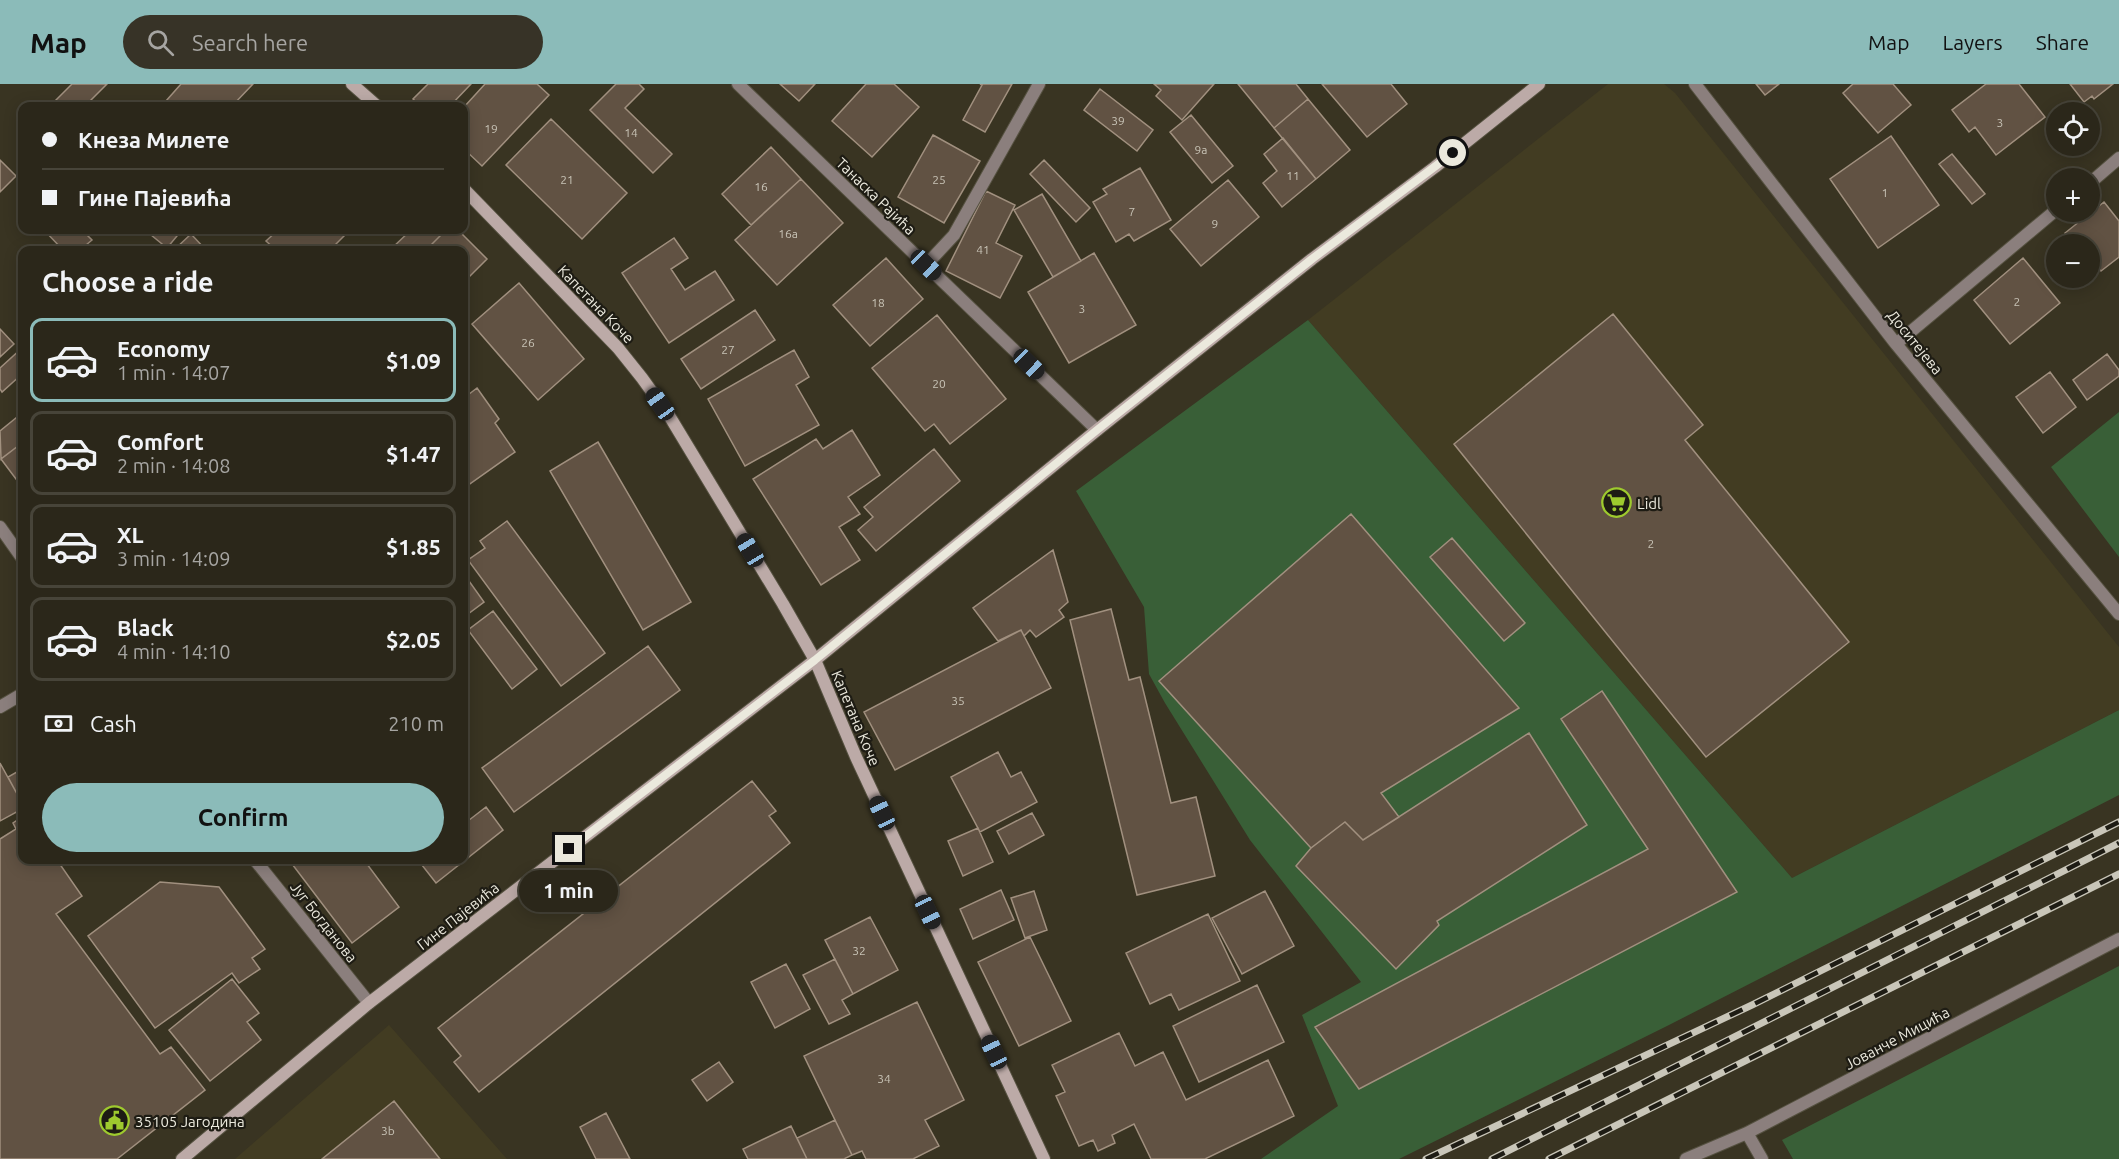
<!DOCTYPE html>
<meta charset="utf-8">
<style>
:root{--surface:#2b271a;--page:#373327;--text:#f1f3f6;--muted:#a6a5a2;--line:#474439;--accent:#8bbbb9}
body{margin:0;font-family:Ubuntu,sans-serif;background:var(--page);color:var(--text);height:100vh;display:flex;flex-direction:column;font-size:22px;white-space:nowrap}
*{box-sizing:border-box;margin:0}
p{font-size:20px;color:var(--muted)}
.icon{flex:none;width:33px;height:33px;fill:none;stroke:currentColor;stroke-width:2;stroke-linecap:round;stroke-linejoin:round}
.map{position:relative;flex:1;overflow:hidden}
.details{position:absolute;left:18px;top:162px;width:450px;height:618px;display:flex;flex-direction:column;background:var(--surface);border-radius:12px;box-shadow:0 3px 15px #0003,0 0 0 2px var(--line)}
.details>*{flex:none}
.top-card{position:absolute;left:18px;top:18px;width:450px;height:132px;border-radius:12px;box-shadow:0 3px 15px #0003,0 0 0 2px var(--line);display:grid;align-content:center;height:132px;padding:0 24px;background:var(--surface)}
.buttons{position:absolute;left:2046px;top:18px;display:grid;gap:12px}
.buttons a{display:grid;place-items:center;width:54px;height:54px;border-radius:50%;background:var(--surface);box-shadow:0 3px 15px #0003,0 0 0 2px var(--line);font-size:30px}
.end{position:absolute;width:27px;height:27px;margin:-14px;border:8px solid #ebe9dd;background:#111;box-shadow:0 0 0 3px #111}
.from{border-radius:50%}
.bubble{position:absolute;height:42px;border-radius:21px;background:var(--surface);box-shadow:0 3px 15px #0003,0 0 0 2px var(--line);font-size:20px;font-weight:700;line-height:42px;text-align:center}
.car{position:absolute;width:18px;height:36px;margin:-18px -9px;border-radius:8px;box-shadow:0 0 4px 2px #0007;background:linear-gradient(#222 24%,#8ab4d8 0 40%,#222 0 76%,#8ab4d8 0 86%,#222 0)}
.top-card b{display:flex;align-items:center;gap:21px;height:57px;font-size:22px}
.top-card b+b{border-top:2px solid var(--line)}
.top-card i{width:15px;height:15px;background:var(--text)}
ul{padding:0;list-style:none}
li{display:flex;align-items:center;gap:18px;height:84px;margin:0 12px 9px;padding:0 12px;border:3px solid var(--line);border-radius:12px}
li div{flex:1}
li b{display:block;font-size:22px}
li em{font-style:normal;font-weight:700}
li.on{border-color:var(--accent)}
li>.icon{width:54px;height:54px;stroke-width:1.5}
h2{padding:0 24px;font-size:27px;line-height:72px}
.pay{display:flex;align-items:center;gap:15px;height:66px;padding:0 24px;font-size:22px}
.pay p{margin-inline-start:auto}
.button{display:flex;gap:12px;margin-top:auto;padding:12px 24px}
.button a{flex:1;height:69px;border-radius:36px;background:var(--accent);color:#111;font-size:24px;font-weight:700;line-height:69px;text-align:center}
header{display:flex;align-items:center;gap:36px;box-sizing:border-box;height:84px;padding:0 30px;background:var(--accent);color:#111}
header strong{font-size:28px}
nav{display:flex;gap:33px;margin-inline-start:auto;font-size:21px}
.search{width:420px;height:54px;background:var(--page);display:flex;align-items:center;gap:15px;box-sizing:border-box;padding:0 21px;border-radius:33px;color:var(--muted);font-size:22px}
.map>svg:first-child{display:block}
</style>
<header>
<strong>Map</strong>
<div class="search"><svg class="icon" aria-label="search" viewBox="0 0 24 24"><circle cx="10" cy="10" r="6"/><path d="M15 15l6 6"/></svg>Search here</div>
<nav><a>Map</a><a>Layers</a><a>Share</a></nav>
</header>
<div class="map">
<svg width="2119" height="1075" viewBox="0 0 2119 1075">
<rect width="100%" height="100%" fill="#393422"/>
<path fill="#423c22" d="M1608,0H1664L1675,9L2119,563V626L1792,794L1308,236Z
M389,941L507,1075H235Z"/>
<path fill="#395f37" d="M1308,236L1792,794L2119,626V711L1669,941L1399,1075H1261L1338,1022L1302,931L1361,898L1250,756L1165,619L1149,590L1144,523L1076,407Z
M2119,328V473L2051,383Z
M2119,882V1075H1793L1782,1056Z"/>
<path fill="#615243" stroke="#a1907f" stroke-width="1.5" d="M72,0H107L85,22H50Z
M181,0H253L232,22H172L166,17Z
M428,0H471L450,22H421L413,15Z
M485,0H537L549,11L482,82L464,65V23Z
M616,0H639L644,5L625,24L672,70L653,89L590,26Z
M780,0H815L799,17Z
M866,0H894L919,23L872,73L832,37Z
M980,0H1012L985,48L963,36L982,1Z
M1154,0H1214L1182,36L1156,12L1161,6Z
M1238,0H1296L1308,15L1274,44Z
M1322,0H1391L1407,20L1367,53Z
M1756,0H1779L1765,11Z
M1853,0H1893L1911,21L1878,49L1843,9Z
M1986,0H2019L2045,33L1996,71L1975,43L1969,48L1952,26Z
M2070,0H2113L2094,15L2092,12L2084,18Z
M1100,5L1153,46L1137,67L1084,26Z
M1308,15L1350,66L1316,95L1274,44Z
M1191,31L1233,82L1212,99L1170,48Z
M551,35L627,109L582,155L506,81Z
M933,51L980,77L944,139L898,113Z
M1891,52L1939,121L1878,164L1830,95Z
M1283,54L1316,95L1282,123L1263,99L1277,87L1264,70Z
M771,63L801,95L751,141L722,110Z
M1952,70L1985,110L1972,120L1939,80Z
M0,76L16,92L0,108Z
M1044,76L1090,124L1076,138L1030,90Z
M1140,84L1171,136L1134,157L1129,150L1116,158L1093,118L1107,110L1103,105Z
M801,95L843,139L777,201L735,156Z
M1228,96L1259,133L1201,182L1170,145Z
M986,107L1015,121L996,159L1022,172L1000,214L946,187Z
M1042,110L1081,177L1053,193L1014,126Z
M2104,118L2119,137V173L2101,187L2090,172V160H2074L2065,149Z
M44,146H82L92,156L80,166H63Z
M145,146H182L167,164Z
M278,146H350L330,166H276L266,157Z
M411,146H446L426,166H390Z
M446,146H458L487,175L469,193L464,188V166H426Z
M191,150L206,166H174Z
M674,154L688,174L671,185L685,206L715,187L734,216L669,259L622,189Z
M1094,169L1136,241L1069,279L1028,208Z
M886,174L923,215L870,262L833,221Z
M2023,174L2060,219L2010,260L1974,216Z
M519,199L584,275L538,316L472,240Z
M755,226L775,256L701,305L681,275Z
M1613,230L1703,341L1685,356L1849,558L1706,673L1454,360Z
M937,231L1006,315L950,360L934,340L925,347L872,284Z
M0,245L14,260L0,273Z
M22,264V290L2,308L0,305V284Z
M794,266L809,293L796,301L819,341L745,382L708,315Z
M2107,270L2119,286V292L2087,316L2073,296Z
M2050,288L2076,323L2043,349L2016,313Z
M477,304L499,335L495,339L515,368L464,404V314Z
M22,329V359L1,375L0,347Z
M852,346L880,391L848,413L860,430L839,443L860,476L821,501L753,395L816,355L823,365Z
M598,358L691,518L643,546L550,387Z
M22,359V403L1,375Z
M934,365L960,397L876,467L858,446L873,433L864,423Z
M1351,430L1519,624L1381,709L1399,733L1363,756L1345,738L1311,764L1159,597Z
M507,437L605,569L561,602L468,476L485,464L480,457Z
M1452,454L1525,539L1504,557L1430,473Z
M1053,466L1068,518L1059,526L1064,533L1036,553L1030,546L1024,552L1021,546L998,557L973,524Z
M464,490L484,518L464,533Z
M1111,525L1129,596L1140,593L1171,719L1196,713L1215,792L1137,811L1070,536Z
M493,527L537,585L512,605L468,546Z
M1021,546L1051,604L895,686L864,628Z
M648,562L680,606L514,728L482,684Z
M1602,607L1737,808L1359,1005L1315,943L1648,765L1561,635Z
M1529,649L1587,741L1437,837L1439,841L1396,885L1296,782L1311,764L1345,738L1363,756Z
M998,668L1011,693L1021,688L1037,718L980,748L951,693Z
M0,679L22,719V725L0,737Z
M22,685V719L8,693Z
M752,697L776,727L769,732L790,759L479,1008L454,978L461,972L438,944Z
M486,723L503,746L436,799L418,776H464V740Z
M1032,729L1044,751L1009,770L997,747Z
M22,733V776H57L82,812L56,830L160,970L171,963L205,1006L117,1075H0V755L16,745L13,739Z
M978,744L993,778L963,792L948,757Z
M289,776H364L399,823L352,859Z
M160,798L219,803L265,865L252,874L260,885L239,899L232,889L155,944L88,852Z
M1001,806L1014,836L973,855L960,825Z
M1034,807L1047,846L1025,854L1011,814Z
M1265,807L1294,862L1242,890L1212,834Z
M1208,830L1240,897L1179,926L1171,910L1150,920L1126,869Z
M870,833L898,886L853,910L825,856Z
M1030,853L1071,937L1019,962L978,878Z
M835,875L853,910L842,916L850,930L829,940L803,891Z
M786,880L810,925L775,944L751,898Z
M232,895L259,929L247,938L261,956L210,997L169,946Z
M1257,901L1284,958L1199,998L1173,942Z
M917,918L964,1016L925,1036L939,1062L913,1075H866L862,1067L852,1071L804,972Z
M1119,949L1135,982L1163,968L1186,1016L1268,976L1294,1032L1205,1075H1151L1134,1040L1112,1051L1115,1059L1098,1067L1093,1056L1079,1062L1056,1012L1065,1008L1052,981Z
M719,978L733,998L707,1017L692,996Z
M394,1017L440,1075H322Z
M606,1029L630,1075H596L580,1043Z
M835,1036L852,1071L844,1075H807L797,1054Z
M791,1042L807,1075H748L743,1065Z"/>
<g fill="none" stroke-linecap="round" stroke-linejoin="round">
<defs>
<path id="street" d="M738,0L1097,346
M1695,0L1896,260L2119,530
M2090,99L2119,74
M926,181L954,151L1039,0
M1896,260L2056,126
M0,443L22,474
M0,623L22,610
M255,776L369,919
M1747,1049L1762,1075
M1686,1075L1747,1049L2119,855"/>
<path id="secondary" d="M352,0L377,22
M464,105L618,264L642,294L670,333L783,520L815,576L856,673L1044,1075
M182,1075L369,919L815,576L1097,346L1312,175L1435,83L1539,0"/>
</defs>
<use href="#street" stroke="#555140" stroke-width="14"/>
<use href="#secondary" stroke="#555140" stroke-width="14"/>
<use href="#street" stroke="#8b7f7d" stroke-width="12"/>
<use href="#secondary" stroke="#bcaaa7" stroke-width="12"/>
<defs>
<path id="rail" d="M1426,1075L1752,921L2119,738
M1492,1075L2119,759
M1549,1075L2119,790"/>
</defs>
<use href="#rail" stroke="#c9c6b9" stroke-width="7"/>
<use href="#rail" stroke="#1e1c14" stroke-width="4.5" stroke-dasharray="14" stroke-linecap="butt"/>
</g>
<g fill="none" stroke-linecap="round" stroke-linejoin="round">
<path stroke="#ebe9dd" stroke-width="8" d="M569,765L815,576L1097,346L1312,175L1453,69"/>
</g>
<defs>
<symbol id="supermarket-ring" viewBox="-11 -11 22 22"><circle r="9.5" fill="#1e1c14" stroke="#9eca2e" stroke-width="1.5"/><path d="M-6-5.5h2.5l.6 2H6L4.5 2H-2.5L-4.4-4H-6ZM-1.5 3.2a1.3 1.3 0 1 0 .1 0ZM3 3.2a1.3 1.3 0 1 0 .1 0Z" fill="#9eca2e"/></symbol>
<symbol id="civic-ring" viewBox="-11 -11 22 22"><circle r="9.5" fill="#1e1c14" stroke="#9eca2e" stroke-width="1.5"/><path d="M-.6-6.5H3V-4.5H.6V-3L4-1V1h2V6H-6V1h2V-1L-.6-3ZM-1.2 2.5V6h2.4V2.5Z" fill="#9eca2e"/></symbol>
</defs>
<g fill-rule="evenodd">
<use href="#supermarket-ring" x="1600" y="402" width="33" height="33"/>
<use href="#civic-ring" x="98" y="1020" width="33" height="33"/>
</g>
<g text-anchor="middle" dominant-baseline="central" stroke-width="4.5" stroke-linejoin="round" paint-order="stroke">
<g font-size="12" fill="#c8c3b6">
<text x="1118" y="36">39</text>
<text x="2000" y="38">3</text>
<text x="491" y="44">19</text>
<text x="631" y="48">14</text>
<text x="1201" y="65">9a</text>
<text x="1293" y="91">11</text>
<text x="567" y="95">21</text>
<text x="939" y="95">25</text>
<text x="761" y="102">16</text>
<text x="1885" y="108">1</text>
<text x="1132" y="127">7</text>
<text x="1215" y="139">9</text>
<text x="788" y="149">16a</text>
<text x="983" y="165">41</text>
<text x="2017" y="217">2</text>
<text x="878" y="218">18</text>
<text x="1082" y="224">3</text>
<text x="528" y="258">26</text>
<text x="728" y="265">27</text>
<text x="939" y="299">20</text>
<text x="1651" y="459">2</text>
<text x="958" y="616">35</text>
<text x="859" y="866">32</text>
<text x="884" y="994">34</text>
<text x="388" y="1046">3b</text>
</g>
<g font-size="15" fill="#ebe9dd" stroke="#1e1c14">
<text transform="translate(876 112) rotate(44)">Танаска Рајића</text>
<text transform="translate(596 220) rotate(46)">Капетана Коче</text>
<text transform="translate(1915 258) rotate(51)">Доситејева</text>
<text transform="translate(856 634) rotate(67)">Капетана Коче</text>
<text transform="translate(458 832) rotate(-38)">Гине Пајевића</text>
<text transform="translate(324 838) rotate(52)">Југ Богданова</text>
<text transform="translate(1897 954) rotate(-28)">Јованче Мицића</text>
</g>
<g font-size="15" fill="#ebe9dd" stroke="#1e1c14" text-anchor="start">
<text x="1637" y="419">Lidl</text>
<text x="135" y="1037">35105 Јагодина</text>
</g>
</g>
</svg>
<div class="buttons">
<a><svg class="icon" aria-label="locate" viewBox="0 0 24 24"><circle cx="12" cy="12" r="6"/><path d="M12 2v4M12 18v4M2 12h4M18 12h4"/></svg></a>
<a>+</a>
<a>−</a>
</div>
<i class="end from" style="left:1453px;top:69px"></i>
<i class="end" style="left:569px;top:765px"></i>
<div class="bubble" style="left:519px;top:786px;width:99px">1 min</div>
<i class="car" style="left:926px;top:181px;rotate:134deg"></i>
<i class="car" style="left:1029px;top:280px;rotate:134deg"></i>
<i class="car" style="left:660px;top:320px;rotate:325deg"></i>
<i class="car" style="left:750px;top:466px;rotate:329deg"></i>
<i class="car" style="left:882px;top:729px;rotate:335deg"></i>
<i class="car" style="left:928px;top:828px;rotate:155deg"></i>
<i class="car" style="left:994px;top:968px;rotate:335deg"></i>
<div class="top-card">
<b><i class="from"></i>Кнеза Милете</b>
<b><i></i>Гине Пајевића</b>
</div>
<section class="details">
<h2>Choose a ride</h2>
<ul>
<li class="on"><svg class="icon" aria-label="car" viewBox="0 0 24 24"><path d="M5 17H2v-5l4-1 3-4h7l3 4 3 1v5h-3M9 17h6M6 11h13"/><circle cx="7" cy="17" r="2"/><circle cx="17" cy="17" r="2"/></svg><div><b>Economy</b><p>1 min · 14:07</p></div><em>$1.09</em></li>
<li><svg class="icon" aria-label="car" viewBox="0 0 24 24"><path d="M5 17H2v-5l4-1 3-4h7l3 4 3 1v5h-3M9 17h6M6 11h13"/><circle cx="7" cy="17" r="2"/><circle cx="17" cy="17" r="2"/></svg><div><b>Comfort</b><p>2 min · 14:08</p></div><em>$1.47</em></li>
<li><svg class="icon" aria-label="car" viewBox="0 0 24 24"><path d="M5 17H2v-5l4-1 3-4h7l3 4 3 1v5h-3M9 17h6M6 11h13"/><circle cx="7" cy="17" r="2"/><circle cx="17" cy="17" r="2"/></svg><div><b>XL</b><p>3 min · 14:09</p></div><em>$1.85</em></li>
<li><svg class="icon" aria-label="car" viewBox="0 0 24 24"><path d="M5 17H2v-5l4-1 3-4h7l3 4 3 1v5h-3M9 17h6M6 11h13"/><circle cx="7" cy="17" r="2"/><circle cx="17" cy="17" r="2"/></svg><div><b>Black</b><p>4 min · 14:10</p></div><em>$2.05</em></li>
</ul>
<div class="pay"><svg class="icon" aria-label="cash" viewBox="0 0 24 24"><path d="M3 7h18v10H3z"/><circle cx="12" cy="12" r="2"/></svg>Cash<p>210 m</p></div>
<div class="button"><a>Confirm</a></div>
</section>
</div>
